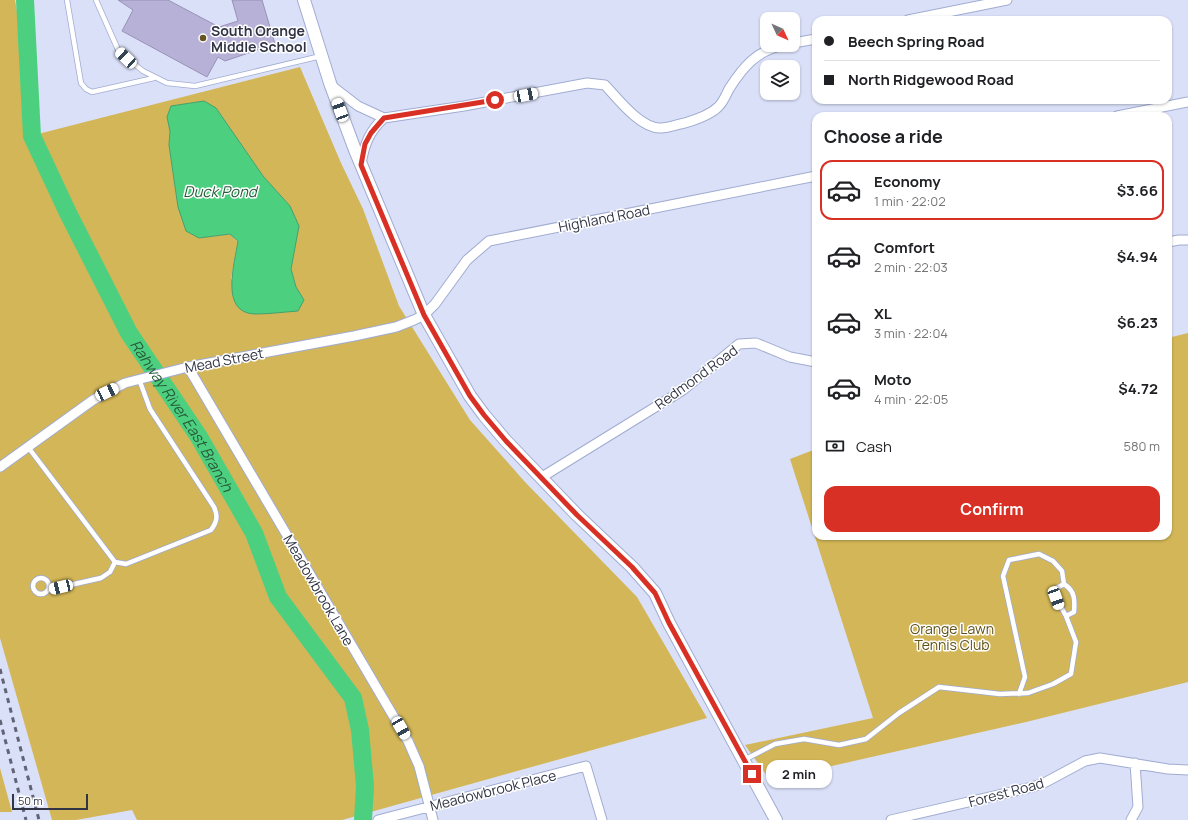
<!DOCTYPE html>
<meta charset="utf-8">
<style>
:root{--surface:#fff;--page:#f6f6f6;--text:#202124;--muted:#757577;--line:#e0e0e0;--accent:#d93025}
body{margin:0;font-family:Manrope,sans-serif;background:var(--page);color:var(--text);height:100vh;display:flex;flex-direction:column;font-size:15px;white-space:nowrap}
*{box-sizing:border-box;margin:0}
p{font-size:13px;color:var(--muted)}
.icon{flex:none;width:22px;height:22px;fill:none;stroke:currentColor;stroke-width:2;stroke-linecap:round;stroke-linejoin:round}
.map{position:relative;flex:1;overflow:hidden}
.sheet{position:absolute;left:812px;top:112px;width:360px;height:428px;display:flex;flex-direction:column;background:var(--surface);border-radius:12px;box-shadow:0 1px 3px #0004}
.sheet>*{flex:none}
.hud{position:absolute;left:812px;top:16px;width:360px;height:88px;border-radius:12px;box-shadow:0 1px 3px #0004;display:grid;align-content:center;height:88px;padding:0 12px;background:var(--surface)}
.needle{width:26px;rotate:134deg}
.controls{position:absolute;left:760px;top:12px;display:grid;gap:8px}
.controls a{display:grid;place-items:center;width:40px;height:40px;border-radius:8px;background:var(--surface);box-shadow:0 1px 3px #0004;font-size:20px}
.scale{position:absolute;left:12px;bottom:10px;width:76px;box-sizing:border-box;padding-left:4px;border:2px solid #303444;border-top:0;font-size:11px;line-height:14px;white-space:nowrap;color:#303444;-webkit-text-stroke:3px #fff;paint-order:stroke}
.end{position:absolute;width:18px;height:18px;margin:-9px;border:5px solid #d93025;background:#fff;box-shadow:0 0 0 2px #fff}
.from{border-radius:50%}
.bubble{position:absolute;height:28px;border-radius:12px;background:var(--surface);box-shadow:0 1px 3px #0004;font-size:13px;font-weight:700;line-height:28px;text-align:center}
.car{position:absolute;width:12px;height:24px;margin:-12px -6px;border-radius:5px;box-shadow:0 0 3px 1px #0007;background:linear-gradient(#fff 24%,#345 0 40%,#fff 0 76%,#345 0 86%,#fff 0)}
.hud b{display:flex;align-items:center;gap:14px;height:38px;font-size:15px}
.hud b+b{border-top:1px solid var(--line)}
.hud i{width:10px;height:10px;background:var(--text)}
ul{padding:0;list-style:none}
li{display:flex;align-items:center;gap:12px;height:60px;margin:0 8px 6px;padding:0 4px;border:2px solid transparent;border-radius:12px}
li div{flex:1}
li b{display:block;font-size:15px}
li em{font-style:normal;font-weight:700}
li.on{border-color:var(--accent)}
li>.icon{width:36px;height:36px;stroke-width:1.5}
h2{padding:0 12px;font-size:18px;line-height:48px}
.pay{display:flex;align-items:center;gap:10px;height:44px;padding:0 12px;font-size:15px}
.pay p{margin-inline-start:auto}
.primary-button{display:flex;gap:8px;margin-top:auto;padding:8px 12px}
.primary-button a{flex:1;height:46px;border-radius:12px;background:var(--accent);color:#fff;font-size:16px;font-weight:700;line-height:46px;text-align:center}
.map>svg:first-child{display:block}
</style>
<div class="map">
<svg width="1188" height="820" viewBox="0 0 1188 820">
<rect width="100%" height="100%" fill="#dae0f8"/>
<path fill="#d2b657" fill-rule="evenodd" d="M0,0H15L38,134L300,67L341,163L363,209L399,306L470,420L525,482L637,597L707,718L342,820H137L132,810L76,820H52L0,638ZM216,108L263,176L290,206L294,253L291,269L296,287L304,300L231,279L238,242L230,234L199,238L178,207L169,145L170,131Z
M1188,333V682L1026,722L770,780L745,745L873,718L790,459L816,449V536H1168V338Z
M0,768L12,812H0Z"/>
<path fill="#4cd080" stroke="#44a16e" d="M204,101L216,108L263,176L290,206L299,226L291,269L296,287L304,300L298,311C284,312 269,314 255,314C219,313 235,263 238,241L230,234L199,238L186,231L178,207L169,145L170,131L167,117L171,106Z"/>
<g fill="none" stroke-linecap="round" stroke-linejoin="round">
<path stroke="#4cd080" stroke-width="18" id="s1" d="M25,0L32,136L68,213L129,333L199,437L254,533L278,597L353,698L360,730L365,786L363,820"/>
</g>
<path fill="#b7b0d7" stroke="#9992b8" d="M118,0H168L219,27L238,21L232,0H262L275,44L225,61L218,57L207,77L122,31L133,10Z"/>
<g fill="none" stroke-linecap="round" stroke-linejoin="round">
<defs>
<path id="lane" d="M67,0L81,83L86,89L92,92L154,78
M96,0L119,52L143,71L167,83L195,86L321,56
M28,447L115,562L126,564L211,530C217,522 218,516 214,507L150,409L139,379
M33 586a8 8 0 1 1 16 0a8 8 0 1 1-16 0Z
M1064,584C1075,591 1075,600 1074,612L1066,616L1056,598L1057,588Z
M48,590L101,578L110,572L115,562
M1019,694L1025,677L1003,576L1009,560L1039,554L1053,561L1062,571L1064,584
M744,760L775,744L804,739L839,745L866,739L899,713L939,687L1000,694L1028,693L1053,684L1071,674L1076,642L1066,616"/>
<path id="street" d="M908,20L1007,0
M793,43L816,39
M332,86L358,106L384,118L464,106L587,83L605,85C618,99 641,129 661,128C669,128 678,124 685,123C695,120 711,114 718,107C723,103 726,95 729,89C743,67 757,50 784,45
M1117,116L1188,102
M361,164C364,146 369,131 384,118
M1168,242L1179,240H1188
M188,367L408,741L419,766L433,820
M0,467L93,400L125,383L188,367L354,336L396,327L414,320L424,315L435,304L467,260L489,241L816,176
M542,477L683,390L739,344L756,343L790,357L816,362
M378,820L586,766L602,820
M891,820L1032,787L1044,783L1085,761L1100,758L1168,769L1188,770
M1131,820L1138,807L1135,763"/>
<path id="secondary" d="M304,0L330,83L355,150L424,315L470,396L484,415L506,441L577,515L632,567L655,593L669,623L776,820"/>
</defs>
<use href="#lane" stroke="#a1acd1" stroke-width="6"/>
<use href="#street" stroke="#a1acd1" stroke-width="11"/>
<use href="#secondary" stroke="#a1acd1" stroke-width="14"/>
<use href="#lane" stroke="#fff" stroke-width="4.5"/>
<use href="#street" stroke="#fff" stroke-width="9"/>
<use href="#secondary" stroke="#fff" stroke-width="12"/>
<path stroke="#606476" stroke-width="3" stroke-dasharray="5 5" stroke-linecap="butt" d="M0,669L39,820
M0,720L26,820"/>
</g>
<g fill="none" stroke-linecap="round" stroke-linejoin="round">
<path stroke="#d93025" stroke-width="5" d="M495,100L384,118L371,133L365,144L361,165L424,315L470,396L484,415L506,441L577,515L632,567L655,593L669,623L752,774"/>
</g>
<circle fill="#645522" stroke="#fff" stroke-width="1.5" cx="203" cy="38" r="4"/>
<g text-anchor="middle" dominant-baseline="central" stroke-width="3" stroke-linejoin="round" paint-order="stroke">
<g font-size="14" font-weight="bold" fill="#303444" stroke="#fff" text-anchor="start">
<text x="211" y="30">South Orange<tspan x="211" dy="16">Middle School</tspan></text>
</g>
<g font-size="14" fill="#303444" stroke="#fff">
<text transform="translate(604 218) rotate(-11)">Highland Road</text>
<text transform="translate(224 360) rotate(-11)">Mead Street</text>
<text transform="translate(696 377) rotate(-36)">Redmond Road</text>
<text transform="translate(319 590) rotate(60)">Meadowbrook Lane</text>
<text transform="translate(493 790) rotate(-14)">Meadowbrook Place</text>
<text transform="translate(1006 792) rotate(-15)">Forest Road</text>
</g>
<g font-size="14" fill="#615219" stroke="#fff">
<text x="952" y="628">Orange Lawn<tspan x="952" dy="16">Tennis Club</tspan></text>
</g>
<g font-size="15" font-style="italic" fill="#275a39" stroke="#fff">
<text x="220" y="191">Duck Pond</text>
<text stroke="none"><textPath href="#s1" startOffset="454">Rahway River East Branch</textPath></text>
</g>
</g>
</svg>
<div class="controls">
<a><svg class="needle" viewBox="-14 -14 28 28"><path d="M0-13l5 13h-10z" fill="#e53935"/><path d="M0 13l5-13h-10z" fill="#757577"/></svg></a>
<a><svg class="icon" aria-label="layers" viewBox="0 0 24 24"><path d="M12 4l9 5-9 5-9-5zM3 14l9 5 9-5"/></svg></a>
</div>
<div class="scale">50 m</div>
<i class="end from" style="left:495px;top:100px"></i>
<i class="end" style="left:752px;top:774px"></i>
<div class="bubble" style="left:766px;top:760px;width:66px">2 min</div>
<i class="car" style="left:126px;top:58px;rotate:313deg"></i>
<i class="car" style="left:526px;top:95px;rotate:79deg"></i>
<i class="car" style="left:340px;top:110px;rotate:340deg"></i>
<i class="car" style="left:107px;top:392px;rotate:65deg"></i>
<i class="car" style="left:61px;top:587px;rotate:257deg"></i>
<i class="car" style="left:1056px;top:598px;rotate:160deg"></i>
<i class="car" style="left:401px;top:728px;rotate:150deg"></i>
<div class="hud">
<b><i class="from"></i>Beech Spring Road</b>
<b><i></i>North Ridgewood Road</b>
</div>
<section class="sheet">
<h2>Choose a ride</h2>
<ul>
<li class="on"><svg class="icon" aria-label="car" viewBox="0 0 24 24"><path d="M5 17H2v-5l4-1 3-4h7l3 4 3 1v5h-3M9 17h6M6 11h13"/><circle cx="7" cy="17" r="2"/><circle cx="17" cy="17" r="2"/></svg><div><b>Economy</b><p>1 min · 22:02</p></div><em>$3.66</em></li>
<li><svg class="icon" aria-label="car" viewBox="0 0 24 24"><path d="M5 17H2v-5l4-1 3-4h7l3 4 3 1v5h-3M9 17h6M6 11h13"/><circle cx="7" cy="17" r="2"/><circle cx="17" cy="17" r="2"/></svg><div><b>Comfort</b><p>2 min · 22:03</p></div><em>$4.94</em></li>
<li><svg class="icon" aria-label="car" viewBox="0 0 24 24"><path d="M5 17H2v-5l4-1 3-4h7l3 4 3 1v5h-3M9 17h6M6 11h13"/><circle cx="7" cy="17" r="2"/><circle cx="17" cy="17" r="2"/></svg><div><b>XL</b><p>3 min · 22:04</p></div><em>$6.23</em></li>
<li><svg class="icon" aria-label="car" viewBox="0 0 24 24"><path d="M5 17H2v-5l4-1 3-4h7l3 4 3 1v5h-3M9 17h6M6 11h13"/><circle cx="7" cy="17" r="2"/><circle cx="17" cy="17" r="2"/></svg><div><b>Moto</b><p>4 min · 22:05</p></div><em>$4.72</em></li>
</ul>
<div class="pay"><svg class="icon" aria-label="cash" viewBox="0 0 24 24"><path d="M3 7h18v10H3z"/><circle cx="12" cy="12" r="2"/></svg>Cash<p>580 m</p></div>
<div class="primary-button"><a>Confirm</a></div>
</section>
</div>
